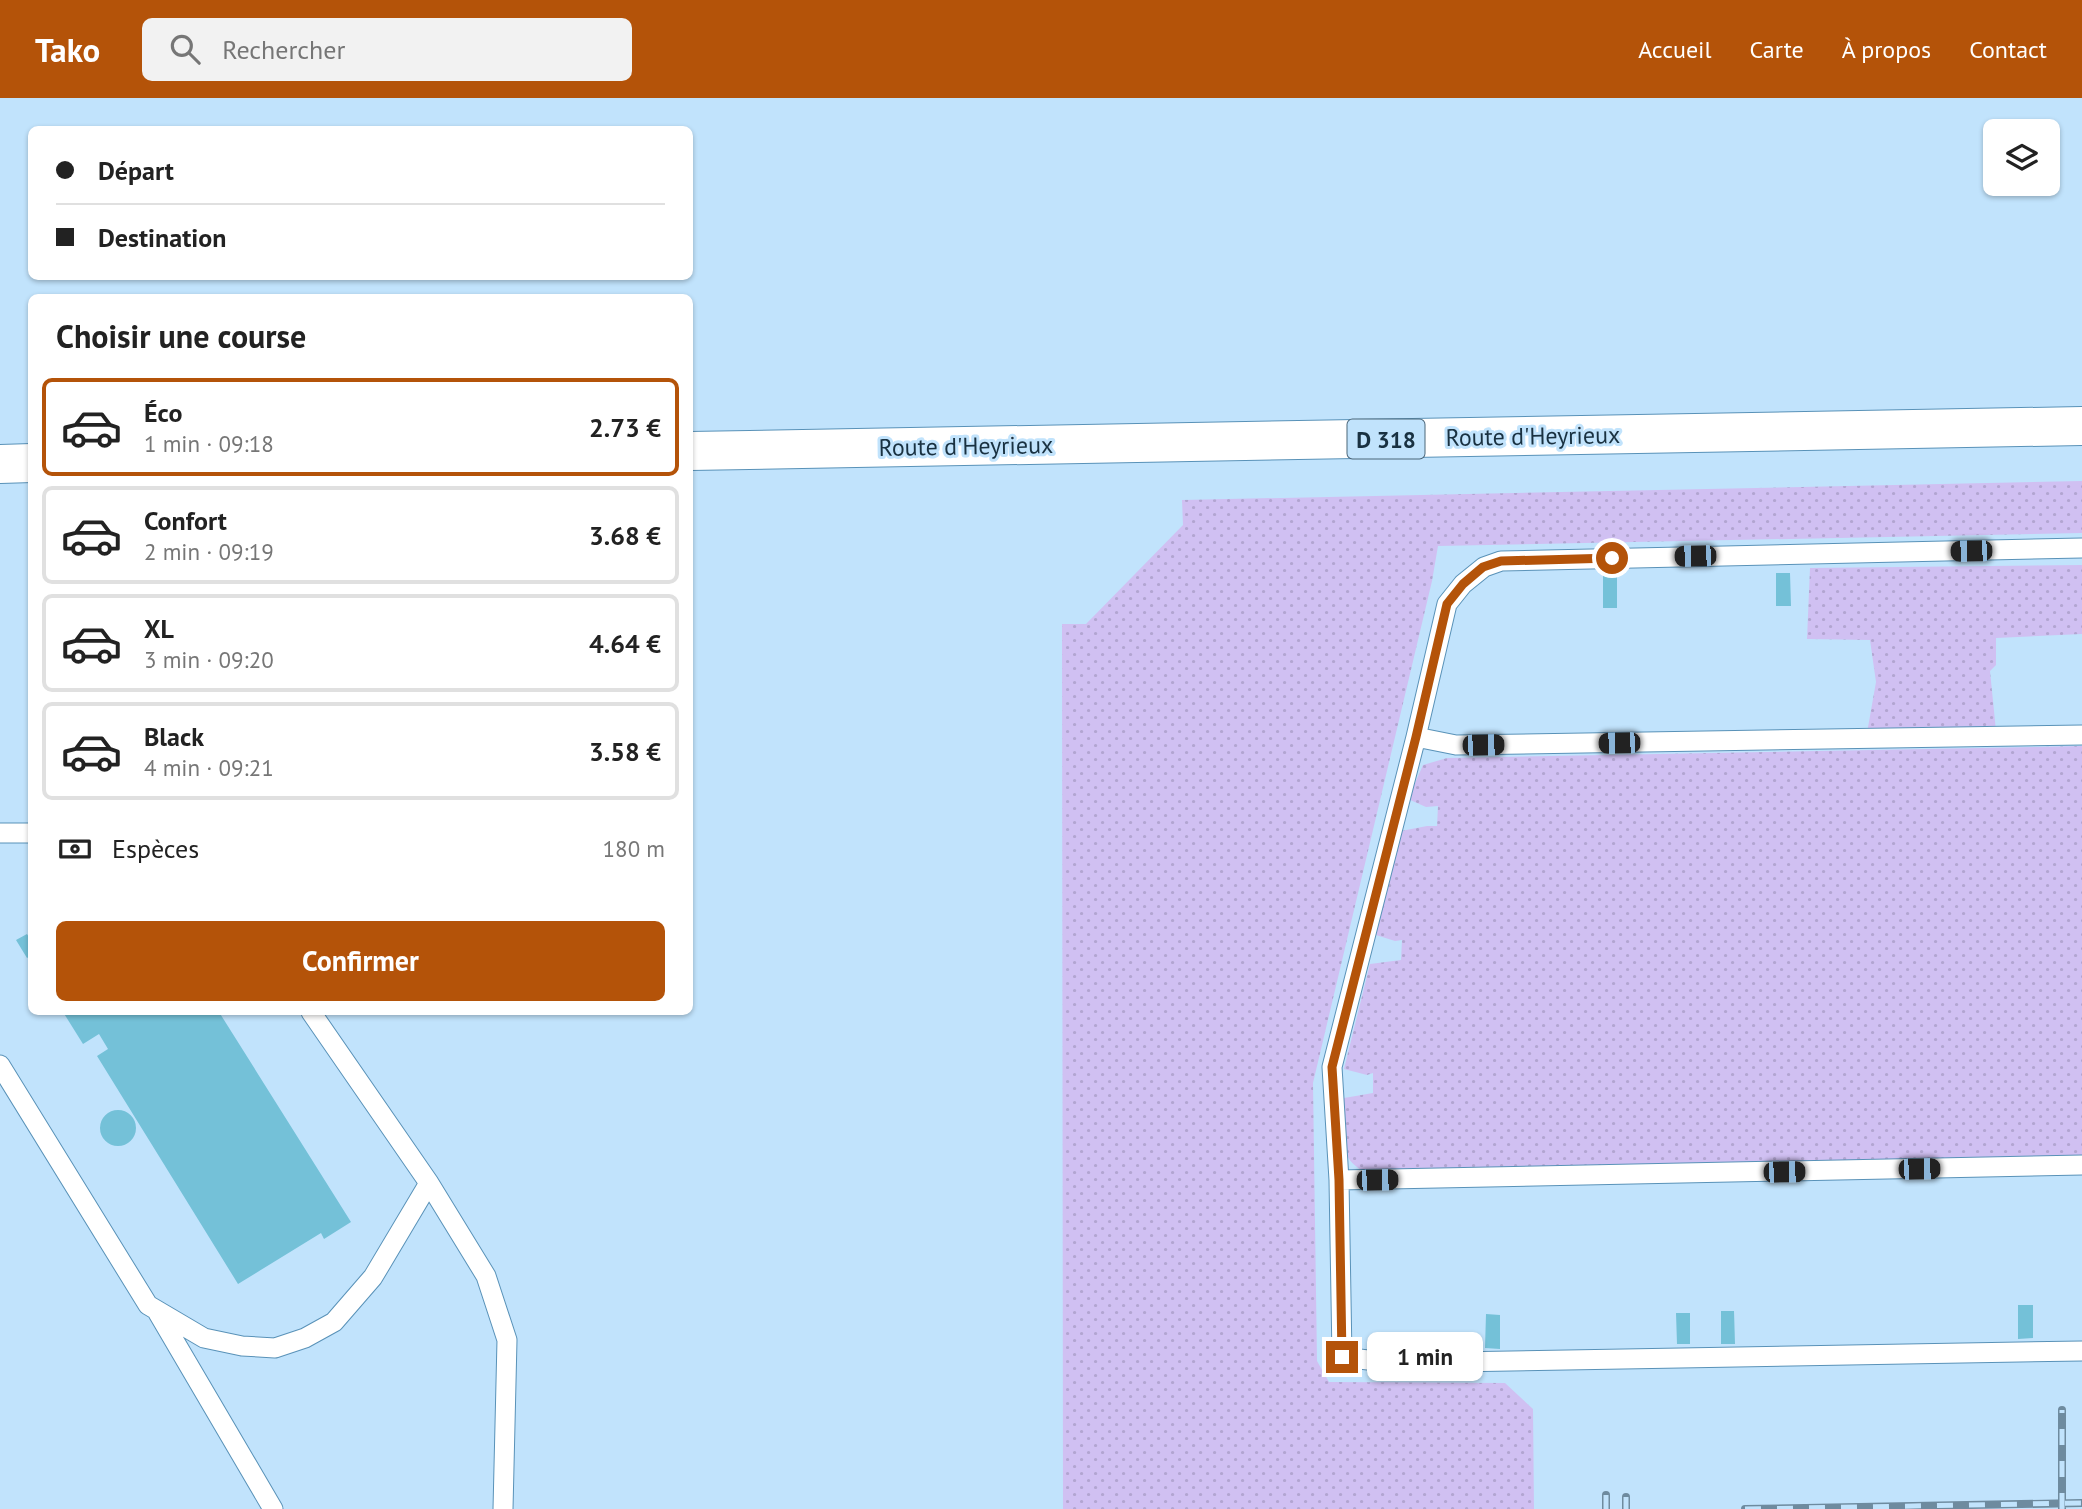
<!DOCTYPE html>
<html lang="fr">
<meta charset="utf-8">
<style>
:root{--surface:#fff;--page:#f2f2f2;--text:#222;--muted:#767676;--line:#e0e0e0;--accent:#b45309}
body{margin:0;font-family:"PT Sans",sans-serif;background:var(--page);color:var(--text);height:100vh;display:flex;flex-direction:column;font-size:26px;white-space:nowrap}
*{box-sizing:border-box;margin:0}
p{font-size:23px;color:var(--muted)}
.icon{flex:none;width:38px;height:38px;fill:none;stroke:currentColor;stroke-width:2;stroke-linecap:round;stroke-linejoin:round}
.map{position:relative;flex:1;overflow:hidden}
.sheet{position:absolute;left:28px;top:196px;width:665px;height:721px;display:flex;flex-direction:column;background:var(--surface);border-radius:10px;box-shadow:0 2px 5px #0004}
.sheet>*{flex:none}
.banner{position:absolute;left:28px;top:28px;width:665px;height:154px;border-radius:10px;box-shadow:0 2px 5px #0004;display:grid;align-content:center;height:154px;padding:0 28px;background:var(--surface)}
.controls{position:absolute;left:1983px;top:21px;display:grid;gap:14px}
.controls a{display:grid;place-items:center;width:77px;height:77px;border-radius:10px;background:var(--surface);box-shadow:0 2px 5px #0004;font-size:35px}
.end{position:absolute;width:32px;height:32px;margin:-16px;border:9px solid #b45309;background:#fff;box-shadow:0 0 0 4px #fff}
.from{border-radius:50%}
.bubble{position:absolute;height:49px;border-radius:10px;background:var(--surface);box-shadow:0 2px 5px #0004;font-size:23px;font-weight:600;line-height:49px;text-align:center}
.car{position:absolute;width:21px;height:42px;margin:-21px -10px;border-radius:9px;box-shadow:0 0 5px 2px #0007;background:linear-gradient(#222 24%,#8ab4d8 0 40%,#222 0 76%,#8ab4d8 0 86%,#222 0)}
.banner b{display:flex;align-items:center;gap:24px;height:66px;font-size:26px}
.banner b+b{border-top:2px solid var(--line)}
.banner i{width:18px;height:18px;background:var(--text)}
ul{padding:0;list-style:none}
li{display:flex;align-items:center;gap:21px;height:98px;margin:0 14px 10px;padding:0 14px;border:4px solid var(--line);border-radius:10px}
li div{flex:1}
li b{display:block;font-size:26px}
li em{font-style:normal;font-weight:600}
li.active{border-color:var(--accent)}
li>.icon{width:63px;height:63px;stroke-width:1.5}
h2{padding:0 28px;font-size:32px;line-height:84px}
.pay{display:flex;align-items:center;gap:18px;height:77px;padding:0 28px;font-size:26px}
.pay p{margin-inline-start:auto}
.button{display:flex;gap:14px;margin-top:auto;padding:14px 28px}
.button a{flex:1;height:80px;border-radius:10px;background:var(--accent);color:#fff;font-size:28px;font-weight:600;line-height:80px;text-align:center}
header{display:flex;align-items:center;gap:42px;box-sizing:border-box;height:98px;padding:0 35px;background:var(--accent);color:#fff}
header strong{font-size:33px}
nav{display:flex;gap:38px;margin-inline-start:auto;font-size:24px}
.search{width:490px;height:63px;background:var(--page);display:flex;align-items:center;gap:18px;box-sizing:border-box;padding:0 24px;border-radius:10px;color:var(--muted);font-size:26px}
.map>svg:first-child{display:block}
</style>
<header>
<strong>Tako</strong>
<div class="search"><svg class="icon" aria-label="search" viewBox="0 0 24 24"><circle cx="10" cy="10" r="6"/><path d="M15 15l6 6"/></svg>Rechercher</div>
<nav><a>Accueil</a><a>Carte</a><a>À propos</a><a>Contact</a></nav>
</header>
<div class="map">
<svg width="2082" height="1411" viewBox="0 0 2082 1411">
<defs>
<pattern id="grass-dots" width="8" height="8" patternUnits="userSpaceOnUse" patternTransform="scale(1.75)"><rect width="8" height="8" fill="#d0c0f2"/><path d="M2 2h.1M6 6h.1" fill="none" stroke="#b2a5d1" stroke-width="1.8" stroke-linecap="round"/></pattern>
</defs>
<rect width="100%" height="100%" fill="#c1e3fc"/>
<path fill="url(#grass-dots)" d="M2082,383V435L1438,448L1432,483L1313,985L1317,1263L1329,1284L1505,1285L1533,1311L1534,1411H1063L1062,526H1086L1183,427L1182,402Z
M2082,467V536L1996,540V567L1990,573L1996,633L1867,635L1876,584L1870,542L1807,541L1810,470Z
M2082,648V1061L1363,1073C1334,1057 1343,1028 1344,1000L1373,995V975L1367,977L1344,971L1370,866L1401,862L1402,842L1395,843L1376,837L1401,733L1427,728H1437L1438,708L1426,709L1408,701L1423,667L1447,660Z"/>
<path fill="#74c1d8" d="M1776,475H1790L1791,508H1776Z
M1603,476H1617V510H1603Z
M27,836L32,844V857L27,860L16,842Z
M63,914H219L351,1124L324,1141L321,1135L238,1186L97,958L108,951L99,936L83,946Z
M100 1030a18 18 0 1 1 36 0a18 18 0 1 1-36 0Z
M2018,1207H2033V1240L2018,1241Z
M1721,1213H1734L1735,1246H1721Z
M1676,1215H1690V1246H1677Z
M1486,1216L1500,1217V1251L1485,1250Z"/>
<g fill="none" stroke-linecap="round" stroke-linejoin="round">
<defs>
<path id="lane" d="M2082,450L1501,463L1484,469L1463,486L1447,506L1416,639L1332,969L1339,1082L1342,1259L1394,1265L2082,1253
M1416,639L1456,647L2082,637
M0,735H32
M311,914L429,1085L486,1178L507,1242L503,1411
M0,967L148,1207L204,1240L242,1248L275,1250L305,1240L334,1224L373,1179L429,1085
M1339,1082L2082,1067
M158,1215L273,1411"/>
<path id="primary" d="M690,353L2082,328
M0,366L32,365"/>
</defs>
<use href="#lane" stroke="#5992b8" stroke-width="21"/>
<use href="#primary" stroke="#5992b8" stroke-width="40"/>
<use href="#lane" stroke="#fff" stroke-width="19"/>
<use href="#primary" stroke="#fff" stroke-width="38"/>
<defs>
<path id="rail" d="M1606,1397V1411
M1626,1399V1411
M1745,1411L2082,1405
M2062,1411V1312"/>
</defs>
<use href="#rail" stroke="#6e8b9f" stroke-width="8"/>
<use href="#rail" stroke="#c1e3fc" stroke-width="5" stroke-dasharray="16" stroke-linecap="butt"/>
</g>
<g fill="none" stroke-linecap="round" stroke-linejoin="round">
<path stroke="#b45309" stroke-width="9" d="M1342,1259L1339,1082L1332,969L1416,639L1447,506L1463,486L1483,469L1501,463L1612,460"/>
</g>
<g text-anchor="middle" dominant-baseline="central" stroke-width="6" stroke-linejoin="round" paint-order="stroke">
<rect fill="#c1e3fc" stroke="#4b6679" stroke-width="2" x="1347.5" y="321.5" width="77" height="39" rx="5"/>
<g font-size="23" font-weight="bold" fill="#193141">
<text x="1386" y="341">D 318</text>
</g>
<g font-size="24" fill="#193141" stroke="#c1e3fc">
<text transform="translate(1533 338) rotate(-1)">Route d'Heyrieux</text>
<text transform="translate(966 348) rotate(-1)">Route d'Heyrieux</text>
</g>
</g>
</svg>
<div class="controls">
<a><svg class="icon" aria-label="layers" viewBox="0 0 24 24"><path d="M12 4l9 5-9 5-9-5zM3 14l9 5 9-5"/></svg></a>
</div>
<i class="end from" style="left:1612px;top:460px"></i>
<i class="end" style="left:1342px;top:1259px"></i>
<div class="bubble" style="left:1367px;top:1234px;width:116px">1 min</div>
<i class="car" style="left:1971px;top:453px;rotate:269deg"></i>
<i class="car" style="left:1695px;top:458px;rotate:269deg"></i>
<i class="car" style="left:1619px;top:645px;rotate:269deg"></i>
<i class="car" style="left:1483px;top:647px;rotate:89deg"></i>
<i class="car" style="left:1919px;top:1071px;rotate:89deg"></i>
<i class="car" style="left:1784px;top:1074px;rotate:89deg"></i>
<i class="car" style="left:1377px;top:1082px;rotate:89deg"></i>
<div class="banner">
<b><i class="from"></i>Départ</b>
<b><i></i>Destination</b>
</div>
<section class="sheet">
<h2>Choisir une course</h2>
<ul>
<li class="active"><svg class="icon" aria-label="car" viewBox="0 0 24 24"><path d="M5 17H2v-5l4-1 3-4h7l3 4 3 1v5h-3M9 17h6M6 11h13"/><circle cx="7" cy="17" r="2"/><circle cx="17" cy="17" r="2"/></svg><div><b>Éco</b><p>1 min · 09:18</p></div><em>2.73 €</em></li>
<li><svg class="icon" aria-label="car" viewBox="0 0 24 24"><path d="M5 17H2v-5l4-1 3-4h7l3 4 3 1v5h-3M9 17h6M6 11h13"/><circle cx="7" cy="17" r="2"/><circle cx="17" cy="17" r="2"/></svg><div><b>Confort</b><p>2 min · 09:19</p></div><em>3.68 €</em></li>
<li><svg class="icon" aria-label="car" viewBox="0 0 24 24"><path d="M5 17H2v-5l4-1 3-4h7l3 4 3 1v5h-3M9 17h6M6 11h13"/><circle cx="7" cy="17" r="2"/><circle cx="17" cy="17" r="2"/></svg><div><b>XL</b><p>3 min · 09:20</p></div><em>4.64 €</em></li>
<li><svg class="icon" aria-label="car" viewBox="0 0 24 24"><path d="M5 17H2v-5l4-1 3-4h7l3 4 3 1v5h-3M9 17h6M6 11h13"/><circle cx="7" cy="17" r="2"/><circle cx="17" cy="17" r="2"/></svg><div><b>Black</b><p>4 min · 09:21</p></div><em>3.58 €</em></li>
</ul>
<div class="pay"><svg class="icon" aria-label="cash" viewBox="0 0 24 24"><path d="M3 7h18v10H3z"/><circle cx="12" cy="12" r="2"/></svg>Espèces<p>180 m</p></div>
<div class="button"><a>Confirmer</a></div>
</section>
</div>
